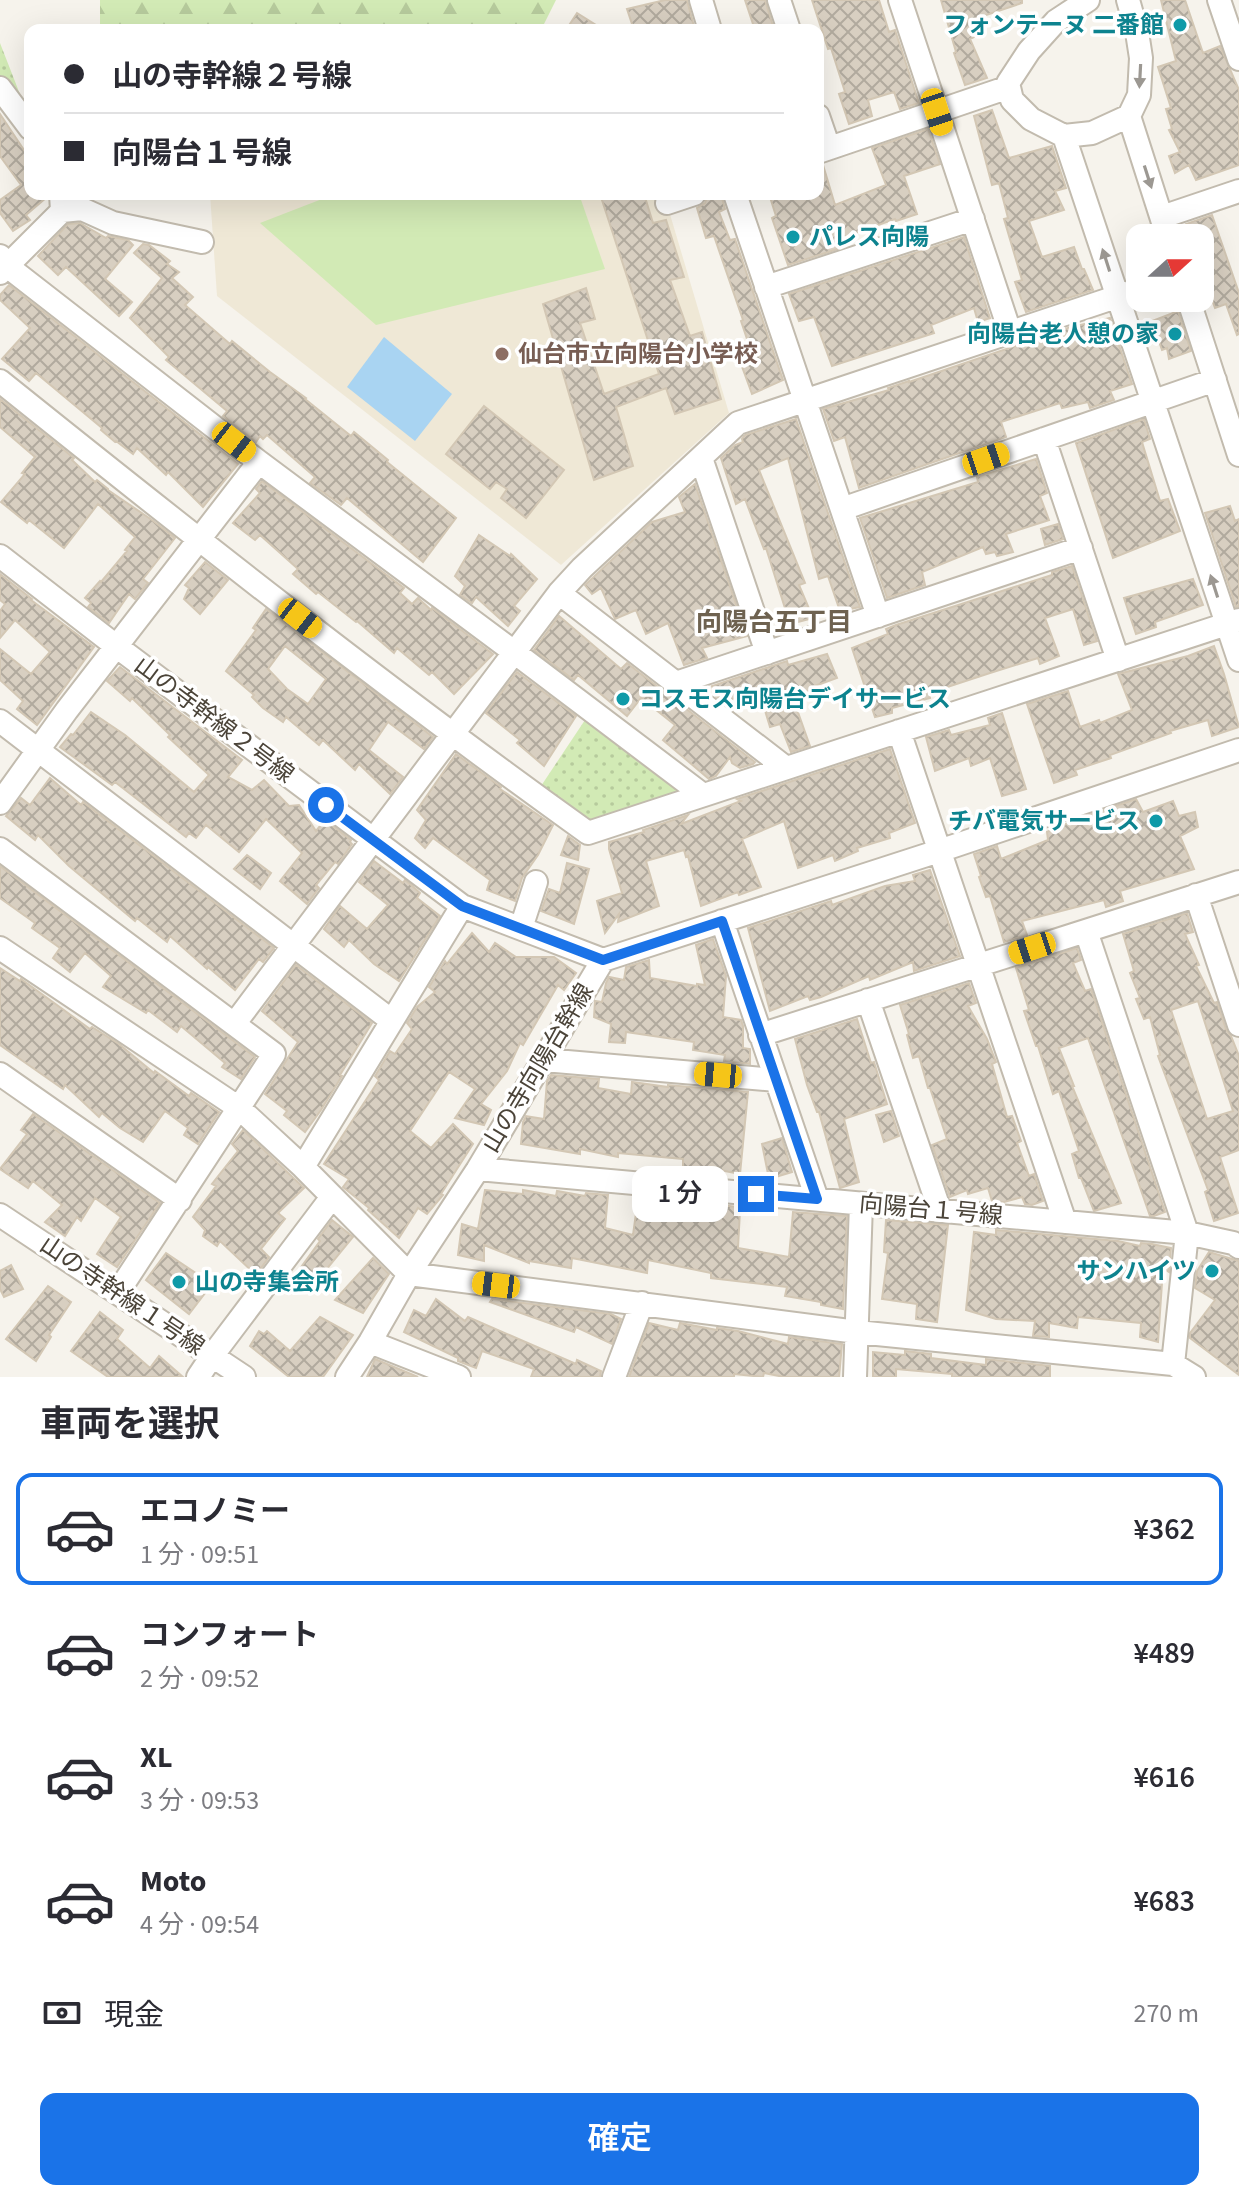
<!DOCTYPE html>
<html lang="ja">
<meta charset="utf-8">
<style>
:root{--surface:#fff;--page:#f7f7f7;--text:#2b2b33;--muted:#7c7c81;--line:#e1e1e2;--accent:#1a73e8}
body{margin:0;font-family:"Source Sans 3","Noto Sans JP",sans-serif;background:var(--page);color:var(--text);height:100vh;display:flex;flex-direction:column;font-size:30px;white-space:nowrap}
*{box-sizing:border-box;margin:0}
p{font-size:26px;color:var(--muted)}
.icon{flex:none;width:44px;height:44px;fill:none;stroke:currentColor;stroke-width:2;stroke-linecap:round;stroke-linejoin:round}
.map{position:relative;height:1377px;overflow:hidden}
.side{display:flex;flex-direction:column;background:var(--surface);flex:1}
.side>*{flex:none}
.guide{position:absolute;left:24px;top:24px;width:800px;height:176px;border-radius:16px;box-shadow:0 8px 32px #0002;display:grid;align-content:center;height:176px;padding:0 40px;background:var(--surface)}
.needle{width:52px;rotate:69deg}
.controls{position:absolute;left:1126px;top:224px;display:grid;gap:16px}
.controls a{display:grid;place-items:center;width:88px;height:88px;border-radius:16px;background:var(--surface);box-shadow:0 8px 32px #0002;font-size:40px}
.end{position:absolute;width:36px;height:36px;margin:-18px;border:10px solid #1a73e8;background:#fff;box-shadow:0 0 0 4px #fff}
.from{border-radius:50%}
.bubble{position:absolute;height:56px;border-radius:16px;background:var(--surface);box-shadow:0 8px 32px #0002;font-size:26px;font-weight:600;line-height:56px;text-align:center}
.car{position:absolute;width:24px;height:48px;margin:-24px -12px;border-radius:10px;box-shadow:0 0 6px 2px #0007;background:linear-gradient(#f5c518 24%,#345 0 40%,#f5c518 0 76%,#345 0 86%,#f5c518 0)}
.guide b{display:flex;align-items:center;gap:28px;height:76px;font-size:30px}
.guide b+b{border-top:2px solid var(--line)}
.guide i{width:20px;height:20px;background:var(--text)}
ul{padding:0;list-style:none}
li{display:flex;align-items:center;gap:24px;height:112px;margin:0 16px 12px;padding:0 24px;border:4px solid transparent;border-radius:16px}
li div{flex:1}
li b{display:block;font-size:30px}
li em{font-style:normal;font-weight:600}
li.active{border-color:var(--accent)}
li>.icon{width:72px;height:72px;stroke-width:1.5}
h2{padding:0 40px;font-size:36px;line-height:96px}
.pay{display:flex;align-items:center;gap:20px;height:88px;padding:0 40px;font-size:30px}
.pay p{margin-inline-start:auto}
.primary-button{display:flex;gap:16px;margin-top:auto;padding:16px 40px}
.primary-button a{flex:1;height:92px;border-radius:16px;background:var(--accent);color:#fff;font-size:32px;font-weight:600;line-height:92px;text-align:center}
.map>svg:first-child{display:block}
</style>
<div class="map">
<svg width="1239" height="1377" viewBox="0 0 1239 1377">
<defs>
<pattern id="grass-dots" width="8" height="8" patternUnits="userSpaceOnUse" patternTransform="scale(2)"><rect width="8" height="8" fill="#d2eab5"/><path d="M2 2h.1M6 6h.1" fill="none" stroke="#b6ca9c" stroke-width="1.8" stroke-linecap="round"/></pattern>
<pattern id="forest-firs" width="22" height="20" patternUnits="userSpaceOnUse" patternTransform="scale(2)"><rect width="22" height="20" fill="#d2eab5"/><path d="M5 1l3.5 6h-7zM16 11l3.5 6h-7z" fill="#b6ca9c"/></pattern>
<pattern id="building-cross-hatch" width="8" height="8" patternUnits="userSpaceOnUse" patternTransform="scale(2)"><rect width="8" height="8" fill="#d8cfc1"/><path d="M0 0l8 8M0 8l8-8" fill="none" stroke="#b1aa9e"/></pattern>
</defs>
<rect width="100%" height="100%" fill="#f6f3ec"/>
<path fill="#efe8d6" d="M210,194H664L729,413L561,565L217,296Z"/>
<path fill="url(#grass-dots)" d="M0,43L30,120L0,88Z
M585,720L685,791L593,822L541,786Z"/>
<path fill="url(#forest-firs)" d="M100,0H556L541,30H100Z"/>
<path fill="#d2eab5" d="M335,194H579L605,269L376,325L260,223Z"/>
<path fill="#a9d4f2" d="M384,337L452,394L415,441L347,387Z"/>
<path fill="url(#building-cross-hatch)" stroke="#d3c7b4" stroke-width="2" fill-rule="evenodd" d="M665,0H687L695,30H634L627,9Z
M745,0H765L773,26L762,30H755Z
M812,0H879L889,32L895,30L919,103L900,109L894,92L868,100L872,116L849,124L839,94L845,92L831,48L828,49Z
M941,0H1022V3L968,21L974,37L970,39L987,78L965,85L954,53L956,52Z
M1161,0H1185L1203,53L1220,46L1239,90V165L1196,180L1189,165L1175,173L1169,156L1180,152L1169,130L1172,129L1166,109L1171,108L1158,67L1176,61Z
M577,13L604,30H566Z
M992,110L1009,158L1052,146L1066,188L1055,191L1064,210L1029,221L1042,257L1074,247L1082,269H1084L1093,290L1026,312L1015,282L1022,280L1004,219L1008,218L999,183L992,185L974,116Z
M0,114L30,159V194H47V197L26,215L30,220L13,231L0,213V200L21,185L0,156Z
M928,129L940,164L904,176L917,214L896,221L895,219L844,237L847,246L788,265L772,218L776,216L769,194H818V166L823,165L835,205L886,185L872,148Z
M600,194H644L653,223L666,220L684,277L670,280L690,336L702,332L721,399L675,414L666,388L616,407L633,466L594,480L543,304L586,288L595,319L580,323L604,394L659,374Z
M708,194H721L725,209L719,212L730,240L735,239L783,380L752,394L741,364L754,360L741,321L743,320L714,236L706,238L697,208L705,203Z
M1212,215L1239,293V334L1237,335L1226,304L1215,308L1200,265V238H1191L1186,224Z
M80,223L106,238L108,236L128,240L133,245L105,279L132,302L119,316L66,267L58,275L38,256L68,224Z
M964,237L990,318L978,322L974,308L931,325L934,333L832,366L814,317L799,321L789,294Z
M143,244L149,245L170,261L167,264L179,272L172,278L193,297L185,305L230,344L232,341L270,372L306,398L305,399L351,436L354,432L388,460L387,462L456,518L423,562L347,498L341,505L310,483L315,477L267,435L263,439L260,436L256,442L223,416L227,411L166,360L169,357L130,318L162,278L134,253Z
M9,285L238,464L203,507L168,472L166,475L137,448L133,454L116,441L115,442L101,430L102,428L36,373L29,381L2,359L30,328L0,300V295Z
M1178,311L1191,351L1169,359L1167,348L1162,350L1152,321Z
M1110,318L1132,384L1110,391L1114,400L1090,408L1088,402L1062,408L1060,403L1001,422L1006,437L859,488L845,437L834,441L823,409L889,390L888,388L909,381V382L1068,328Z
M0,399L74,458L72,460L95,482L97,480L108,489V490L152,520L175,538L143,579L148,583L135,599L129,594L109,623L88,607L91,603L85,598L100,581L101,582L127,551L125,550L135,537L98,504L64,548L29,520L27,523L1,502L25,474L22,473L35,457L0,427Z
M484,406L564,470L526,518L501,498L507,489L496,482L490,489L446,454Z
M796,419L860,607L840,611L828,576L819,579L788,458L759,470L805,583L799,585L813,618L790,624L766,548L764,549L745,499L736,504L721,458L735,445L743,442L742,439L745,435Z
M1144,419L1150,439L1142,442L1160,501L1168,499L1180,531L1113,558L1076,443Z
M1036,459L1047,493L1040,496L1049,520L1006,534L1013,552L997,556L995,552L986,554L983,547L922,572L925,585L887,598L860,518L978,482L977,477Z
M262,481L404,588L400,593L412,604L418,598L431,610L432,608L493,654L454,694L432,672L429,675L397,648L394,653L357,621L356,622L318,592L316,594L293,574L298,569L260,535L255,540L233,523L260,493L256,489Z
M695,484L747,636L702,648L707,658L684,665L668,623L646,634L636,610L615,619L601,588L592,594L585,585L652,522L685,512L679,497Z
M1230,506L1235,521L1239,519V606L1236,607L1205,513Z
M1058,524L1063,539L1045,545L1041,529Z
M479,535L510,556L511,554L537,579L514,606L520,611L508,626L476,597L472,603L460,595L465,586L455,576Z
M205,562L228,580L200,614L184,599L189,588L185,585Z
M1072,566L1097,641L1084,645L1073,609L1045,618L1059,656L1040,664L1038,658L990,673L929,693L930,698L892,708V713L875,717L852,648L888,634L886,629L896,625L1052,575V572Z
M0,574L32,599L31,600L94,647L37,725L17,709L23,701L0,680V649L31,674L50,652L15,620L0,638V611L5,604L0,600Z
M1193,579L1203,605L1155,622L1156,627L1136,634L1124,598Z
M266,609L433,737L424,749L388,722L369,750L403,777L390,794L359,764L355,770L323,740L319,745L286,717L283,722L263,708L252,697L254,695L226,671L256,630L253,628ZM285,646L326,679L308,704L287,689L268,669Z
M559,616L621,669L627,663L755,762L753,764L740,768L732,763L730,757L716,776L709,779L663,740L675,725L641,698L627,716L578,675L574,680L534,650Z
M1214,646L1224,674L1239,727L1212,736L1208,720L1170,731L1171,733L1110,755L1111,758L1075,770L1077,775L1054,783L1027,704L1068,691L1080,727L1099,720L1100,723L1132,710L1118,674L1188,656Z
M827,654L837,678L809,688L811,695L794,701L810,746L791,752L780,724L770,727L763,704L756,708L750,693L724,702L716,696L712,686L787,661L788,665Z
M120,667L242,760L228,777L252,790L264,780L289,806L299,805L316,831L325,820L351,840L350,842L352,844L338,864L335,862L316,885L319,888L307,904L280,881L302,853L266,819L239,852L206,825L196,838L189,833L186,837L115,782L112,785L60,747L71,734L73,735L91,712L125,735L194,792L209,775L168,737L170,735L132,698L130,701L107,681Z
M517,672L576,716L544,766L517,743L520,740L486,713Z
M1002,713L1026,789L1002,796L990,758L971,766L969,758L935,771L926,737L949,730L951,735L990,725L988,718Z
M890,749L915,823L889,833L890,838L857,848L858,851L835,861L833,855L798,868L784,821L742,839L761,887L739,895L738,892L701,906L688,856L686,857L684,850L646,861L659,906L618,922L619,914L605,933L597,901L622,893L609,849V842L644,832L643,830L688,815L681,824L741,801L737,799Z
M456,754L501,787L500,789L553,825L538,855L522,878L515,901L487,890L490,880L433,838L425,848L415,838L426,820L417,810Z
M50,778L81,805L83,802L274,948L263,962L259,959L235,990L208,967L207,969L170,936L167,942L137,918L135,921L69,866L38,835L35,840L6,816L21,798L30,805Z
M1136,799L1143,812L1173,801L1179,816L1195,812L1198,827L1180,836L1194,869L1120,891L1123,901L1106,907L1104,900L1022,921L1027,935L1004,942L990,896L986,897L979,877L981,876L974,854L997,846L1001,859L1048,840L1047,832L1078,819Z
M568,836L580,845L578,860L561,855Z
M247,855L271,873L260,889L234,869Z
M374,861L403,883L405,880L410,884L420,893L417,898L440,916L399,981L374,964L349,940L344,947L324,929L340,906L367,929L388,905L359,882Z
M567,863L589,869L574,924L541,911L549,889L560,893Z
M0,866L255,1057L241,1079L222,1067L225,1063L181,1026L177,1032L148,1010L146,1013L103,987L111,976L85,953L70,972L53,958L60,948L32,928L35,923L0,898Z
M930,870L960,956L914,971L913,962L870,980L869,976L821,997L810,1000L808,996L770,1011L748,928L831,901L832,905L885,886L915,881L913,875Z
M1187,913L1193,932L1185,934L1199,965L1196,966L1214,1003L1217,1002L1226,1029L1231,1036L1239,1056V1150L1220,1157L1238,1213L1214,1221L1205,1192L1208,1190L1158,1056L1160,1055L1150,1017L1144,1019L1136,999L1140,998L1130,973L1134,971L1123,934ZM1198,1001L1233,1111L1207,1119L1171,1010Z
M472,933L489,952L495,943L516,957H554L576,973L564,990L558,985L523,1045L520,1043L507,1071L481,1104L491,1110L484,1125L455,1118L475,1089L449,1072L410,1131L431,1148L453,1124L473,1144L441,1194L443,1195L427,1214L418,1208L399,1238L368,1210L369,1208L343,1187L349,1179L324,1164L379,1080L375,1076L390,1051L395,1054L412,1029L407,1023L417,1007L435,992L429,987L445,961L447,964Z
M713,939L726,976L723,1017L741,1020L743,1026V1048L750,1049V1064L724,1061L725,1055L693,1050L694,1042L626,1032L625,1043L609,1042L611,1024L594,1017L595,1001L602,1002L606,983L609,977L624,980L626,967L649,960L650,978L697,986V984L705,985L696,945Z
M1077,948L1081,960L1073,963L1085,991L1091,989L1165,1212L1154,1216H1150L1088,1038L1059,1048L1074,1086H1072L1121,1203L1094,1211L1081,1178H1079L1072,1154L1079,1151L1059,1091L1053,1094L1038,1046H1036L1024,1011L1029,1010L1016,968Z
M296,965L372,1023L340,1075L342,1076L321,1110L305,1132L284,1115L287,1111L265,1094L298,1042L262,1011Z
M0,968L20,981L21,979L90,1029L92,1027L119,1044L154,1073L155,1071L189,1096L191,1093L219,1112L198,1144L184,1135L188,1128L165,1111L143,1142L120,1128L102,1113L99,1117L65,1085L63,1089L0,1045Z
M969,983L976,1003L968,1006L987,1039L996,1062L992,1064L1007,1117L1012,1116L1021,1141L1017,1143L1029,1176L1034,1174L1043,1201L1032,1205L1025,1204L1022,1197L1004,1202L992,1201L988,1188L968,1194L967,1190L950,1197L932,1145L947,1139L930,1088H928L919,1056L913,1058L907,1035L909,1034L900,1005Z
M857,1019L871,1063L874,1062L887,1104L844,1119L859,1182L840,1188L819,1112H817L807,1085L795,1039Z
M551,1075L599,1079L598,1088L631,1094L632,1082L668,1087V1085L748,1092L740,1174L720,1170L724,1177L714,1176L715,1174L683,1172V1159L618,1153V1157L580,1149V1154L521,1144L523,1122L526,1116L544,1119L547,1081Z
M891,1111L899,1136L884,1142L876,1115Z
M33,1114L160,1203L117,1267L97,1254L121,1217L95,1198L81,1221L77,1217L65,1236L45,1222L62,1205L33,1181L28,1188L0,1169L27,1134L21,1130Z
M243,1130L304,1188L278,1213L285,1219L261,1249L269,1257L256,1275L220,1241L217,1246L203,1236L205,1230L193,1217L216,1186L212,1184L238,1151L232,1144Z
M782,1138L792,1172L769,1179L762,1144Z
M485,1190L523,1194V1190L556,1196L557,1191L585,1196L586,1193L608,1195L605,1228L633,1235L638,1199L672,1205V1202L709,1206L710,1204L738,1207L740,1210L738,1248L789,1257L793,1212L847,1216L843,1309L821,1305V1302L785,1296L787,1287L711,1278V1273L648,1260L647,1273L572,1258L571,1268L529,1261V1263L484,1245V1261L458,1255L462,1224L478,1229Z
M332,1220L353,1237L307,1293L291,1281L320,1241L318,1239Z
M886,1220L948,1225L937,1322L916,1319L917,1304L882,1299L888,1253L884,1252Z
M996,1230L1118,1241L1140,1246L1141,1243L1152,1244L1171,1248L1169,1272L1163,1268L1158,1342L1140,1337L1141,1323L1078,1317L1077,1328L1049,1323V1337L1033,1336L1035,1321L996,1319L966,1310L974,1232L996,1235Z
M1209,1252L1239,1261V1375L1190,1338V1333L1215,1300L1195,1288L1197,1271Z
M166,1253L212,1284L189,1314L146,1280Z
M373,1258L389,1274L363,1313L335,1300Z
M11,1265L23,1289L4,1297L0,1289V1271Z
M48,1286L71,1302L49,1335L51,1337L36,1361L6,1339Z
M436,1299L465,1321L468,1317L576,1364L577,1360L601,1371L600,1377H531L534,1369L482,1351L476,1368L458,1361V1358L404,1332L414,1310L426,1316Z
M492,1299L611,1314L621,1319L612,1344L576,1327L574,1332L490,1302Z
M100,1312L123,1330L117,1339L150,1368L159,1356L183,1377H108L71,1351Z
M320,1317L353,1335L323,1377H289L250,1346L259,1331L264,1334L267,1331L290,1351Z
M649,1323L678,1330L680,1323L717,1330V1328L738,1331L788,1344L789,1337L842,1344L839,1377H784L764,1373L763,1377L734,1374V1377H629Z
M905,1351L931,1354V1358L986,1365V1359L1050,1366V1377H952V1374L896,1369V1377H873V1352L905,1355Z
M375,1359L418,1377H367Z"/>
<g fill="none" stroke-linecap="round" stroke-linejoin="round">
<defs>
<path id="minor" d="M701,0L710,30
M779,0L789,30
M900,0L1010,332
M1088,0L1056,21L1029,51L1008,83L1012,100L1031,119L1064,136L1092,133L1129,116L1139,95L1141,58L1137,32L1128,0
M1219,0L1239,59
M0,88L30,128
M818,116L829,148
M1129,116L1168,238
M1064,136L1239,660
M818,152L1009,87
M61,194L62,211L82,209L113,223L202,242
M735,194L878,616
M667,203L694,194
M1162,217L1239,191
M0,256L7,266L259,462L514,652L703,795
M0,273L62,211
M766,287L973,219
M1188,298L1239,455
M0,381C193,536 387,689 588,833L1239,620
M1044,439L1118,660
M701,458L767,653
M842,509L1215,380
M0,556L116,646L462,906L603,960
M559,593L786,768
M676,683L1081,548
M0,721L392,1021
M899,731L1065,1222
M0,803L67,710L259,462
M0,849L274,1054L118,1292
M1196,895L1239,1025
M722,921L817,1199
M521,928L536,882
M1086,931L1187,1233L1173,1364
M0,948L239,1108L303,1167L409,1274L857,1332L1173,1364L1194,1377
M868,1000L940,1211
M235,1023L559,593L582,568L738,423L1140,289
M760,1035L1239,882
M544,1060L776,1080
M0,1074L180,1200
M303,1167L462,906
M478,1169L1187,1233L1233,1243L1239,1247
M0,1215L244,1377
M370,1342L459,1377
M198,1377L212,1356L332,1197
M347,1377L370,1342L409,1274L478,1169L603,960L939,851L1239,750
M614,1377L642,1303
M855,1377L861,1204"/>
</defs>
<use href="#minor" stroke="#c2bbae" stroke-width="26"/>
<use href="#minor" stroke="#fff" stroke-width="22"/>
</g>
<defs><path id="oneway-solid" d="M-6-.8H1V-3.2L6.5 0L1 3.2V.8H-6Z" transform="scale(2)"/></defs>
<g fill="#9c9892">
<use href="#oneway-solid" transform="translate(1140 76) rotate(93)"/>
<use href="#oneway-solid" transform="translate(1148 177) rotate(72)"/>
<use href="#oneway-solid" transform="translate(1106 260) rotate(-108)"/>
<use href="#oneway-solid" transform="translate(1214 586) rotate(-108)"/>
</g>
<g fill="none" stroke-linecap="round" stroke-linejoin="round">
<path stroke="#1a73e8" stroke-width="10" d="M326,805L462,906L603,960L722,921L817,1199L756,1194"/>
</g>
<g fill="#0f9aa8" stroke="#fff" stroke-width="3">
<circle cx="1180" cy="25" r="8"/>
<circle cx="793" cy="237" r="8"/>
<circle cx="1175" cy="334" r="8"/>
<circle cx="623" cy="699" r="8"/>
<circle cx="1156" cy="821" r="8"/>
<circle cx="1212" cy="1271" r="8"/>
<circle cx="179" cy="1282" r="8"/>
</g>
<circle fill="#8d6e63" stroke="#fff" stroke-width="3" cx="502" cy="354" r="8"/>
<g text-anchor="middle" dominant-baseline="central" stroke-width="7" stroke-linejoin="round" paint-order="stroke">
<g font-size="24" font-weight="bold" fill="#0d838f" stroke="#fff" text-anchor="end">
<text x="1164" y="25">フォンテーヌ 二番館</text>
<text x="809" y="237" text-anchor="start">パレス向陽</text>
<text x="1159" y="334">向陽台老人憩の家</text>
<text x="639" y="699" text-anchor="start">コスモス向陽台デイサービス</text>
<text x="1140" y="821">チバ電気サービス</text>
<text x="1196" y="1271">サンハイツ</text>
<text x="195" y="1282" text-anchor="start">山の寺集会所</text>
</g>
<g font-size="24" font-weight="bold" fill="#785e54" stroke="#fff" text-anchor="start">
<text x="518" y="354">仙台市立向陽台小学校</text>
</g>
<g font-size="24" fill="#4b4439" stroke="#fff">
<text transform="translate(214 720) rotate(37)">山の寺幹線２号線</text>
<text transform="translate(538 1068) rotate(-59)">山の寺向陽台幹線</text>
<text transform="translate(931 1210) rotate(5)">向陽台１号線</text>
<text transform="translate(122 1296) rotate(34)">山の寺幹線１号線</text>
</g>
<g font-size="26" font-weight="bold" fill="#6e6250" stroke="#fff">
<text x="774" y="622">向陽台五丁目</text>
</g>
</g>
</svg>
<div class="controls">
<a><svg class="needle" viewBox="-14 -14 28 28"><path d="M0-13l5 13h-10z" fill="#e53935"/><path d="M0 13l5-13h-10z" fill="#7c7c81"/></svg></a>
</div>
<i class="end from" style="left:326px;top:805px"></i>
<i class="end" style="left:756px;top:1194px"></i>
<div class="bubble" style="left:632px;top:1166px;width:96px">1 分</div>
<i class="car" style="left:937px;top:112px;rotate:162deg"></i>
<i class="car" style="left:234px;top:442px;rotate:128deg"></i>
<i class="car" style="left:986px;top:459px;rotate:71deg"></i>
<i class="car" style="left:300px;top:618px;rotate:128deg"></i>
<i class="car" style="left:1032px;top:948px;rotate:252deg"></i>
<i class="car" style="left:718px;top:1075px;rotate:275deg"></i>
<i class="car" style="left:496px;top:1285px;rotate:277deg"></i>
<div class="guide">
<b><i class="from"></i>山の寺幹線２号線</b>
<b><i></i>向陽台１号線</b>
</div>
</div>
<section class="side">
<h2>車両を選択</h2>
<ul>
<li class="active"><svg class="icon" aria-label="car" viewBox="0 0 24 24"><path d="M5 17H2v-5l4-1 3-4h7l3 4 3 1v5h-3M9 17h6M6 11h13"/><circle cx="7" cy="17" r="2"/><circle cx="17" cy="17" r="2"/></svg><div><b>エコノミー</b><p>1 分 · 09:51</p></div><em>¥362</em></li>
<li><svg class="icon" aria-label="car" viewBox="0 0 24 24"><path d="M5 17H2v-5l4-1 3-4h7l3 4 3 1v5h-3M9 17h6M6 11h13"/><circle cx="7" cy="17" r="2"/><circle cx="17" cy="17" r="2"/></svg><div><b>コンフォート</b><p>2 分 · 09:52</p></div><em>¥489</em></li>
<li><svg class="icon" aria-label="car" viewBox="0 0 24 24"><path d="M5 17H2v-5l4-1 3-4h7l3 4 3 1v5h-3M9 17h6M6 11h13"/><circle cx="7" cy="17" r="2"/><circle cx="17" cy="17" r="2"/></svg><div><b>XL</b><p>3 分 · 09:53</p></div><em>¥616</em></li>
<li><svg class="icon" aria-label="car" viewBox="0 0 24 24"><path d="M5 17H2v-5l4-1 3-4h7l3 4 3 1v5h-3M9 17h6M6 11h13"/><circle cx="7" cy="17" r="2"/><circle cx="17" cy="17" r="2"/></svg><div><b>Moto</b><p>4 分 · 09:54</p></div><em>¥683</em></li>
</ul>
<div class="pay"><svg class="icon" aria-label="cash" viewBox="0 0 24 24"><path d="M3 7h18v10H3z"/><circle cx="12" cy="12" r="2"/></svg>現金<p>270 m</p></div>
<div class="primary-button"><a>確定</a></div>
</section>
